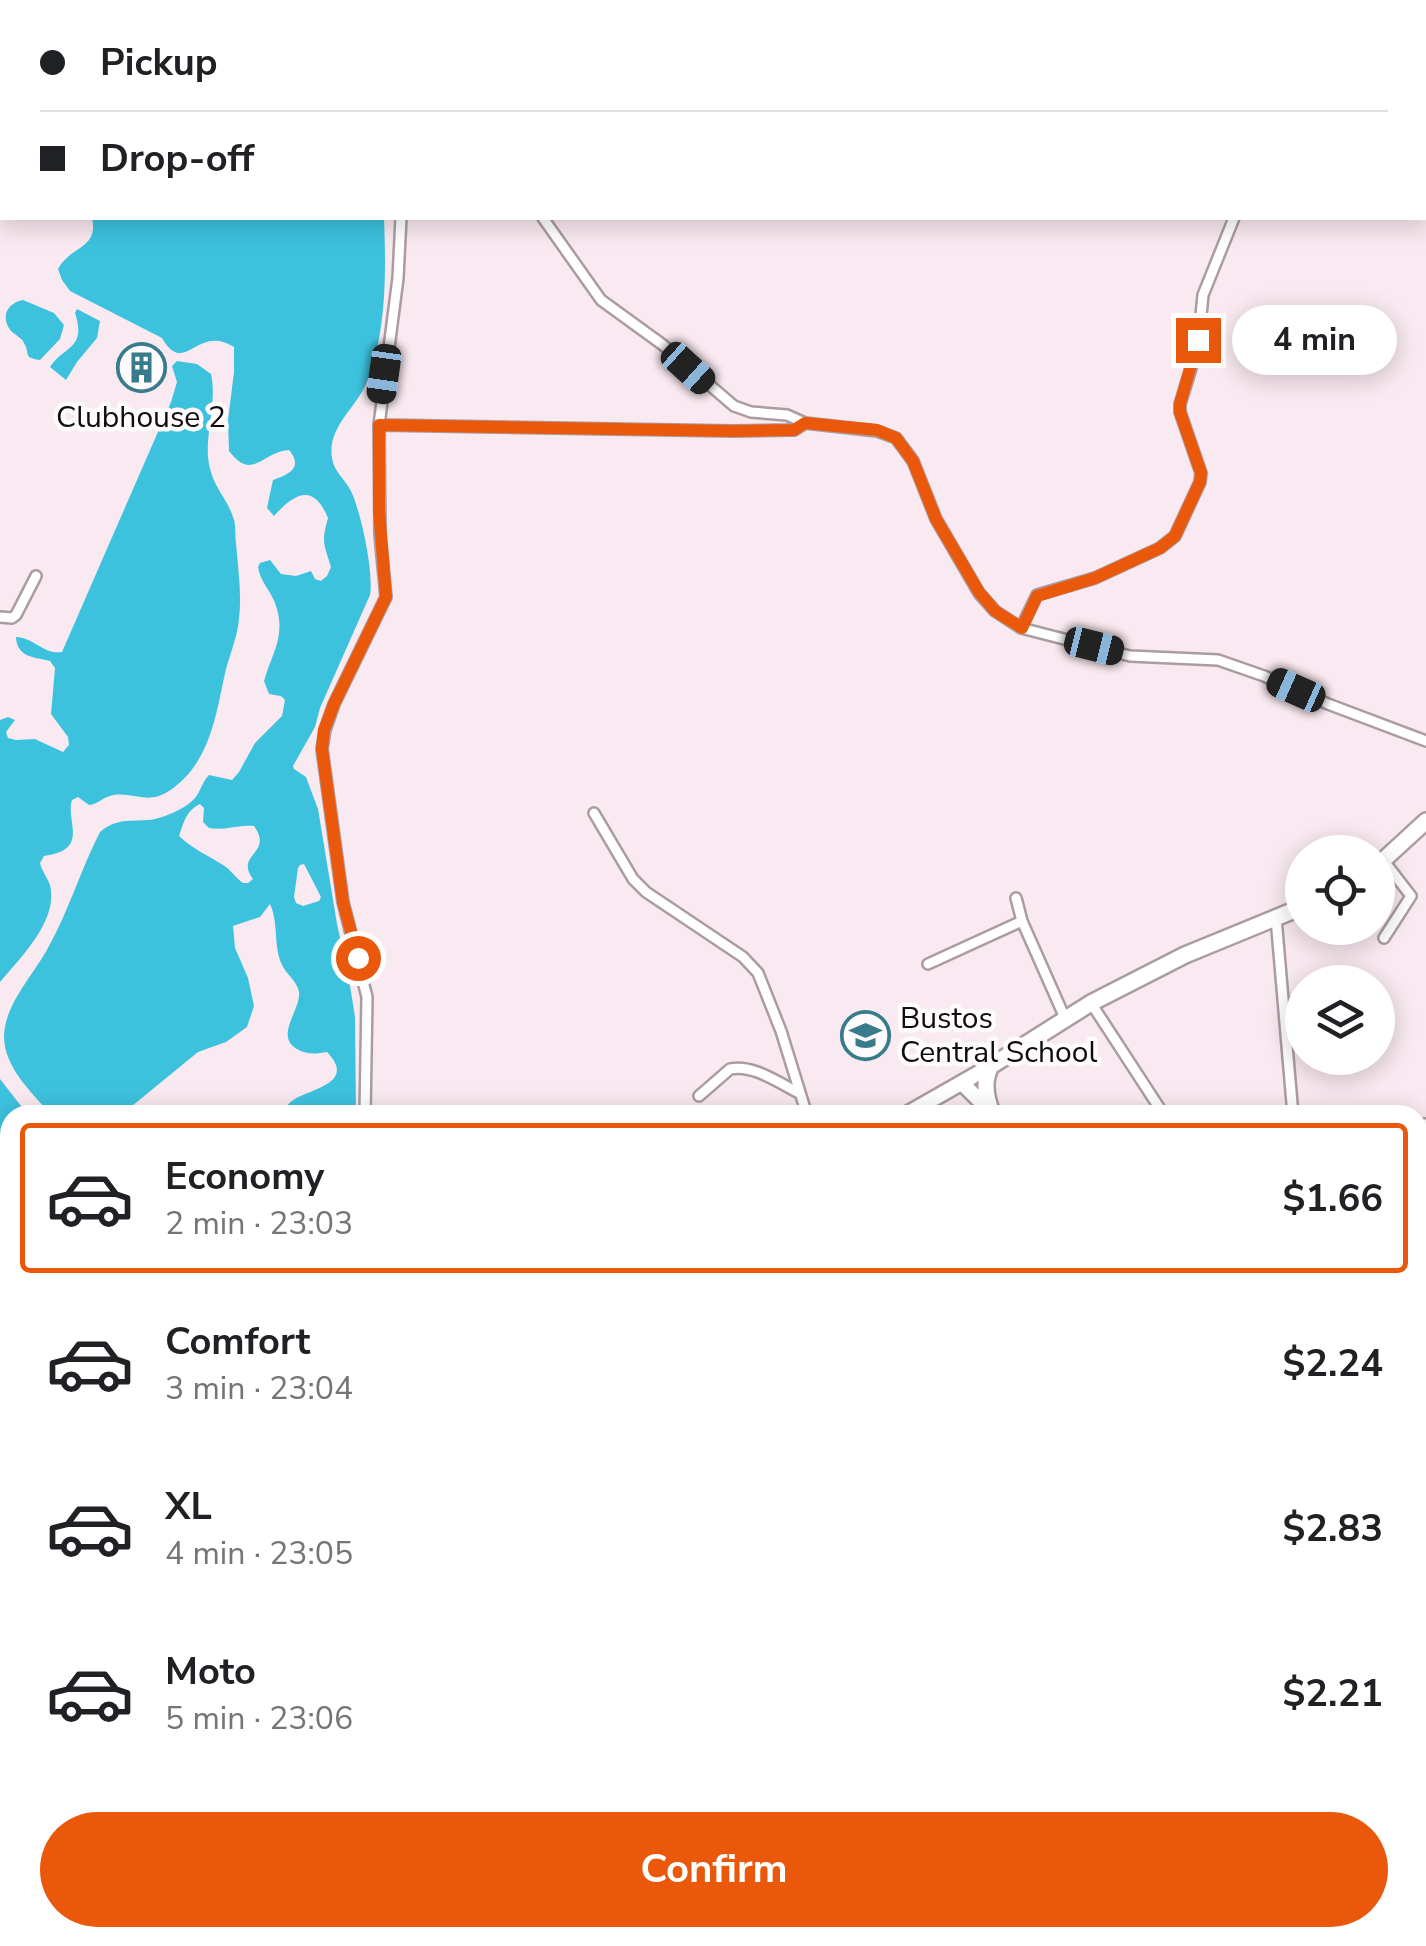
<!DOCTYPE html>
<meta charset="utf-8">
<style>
:root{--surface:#fff;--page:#f6f6f6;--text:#202124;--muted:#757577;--line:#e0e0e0;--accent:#ea580c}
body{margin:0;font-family:"Nunito Sans",sans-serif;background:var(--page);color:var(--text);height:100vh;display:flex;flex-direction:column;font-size:38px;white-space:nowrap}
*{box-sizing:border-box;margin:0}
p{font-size:32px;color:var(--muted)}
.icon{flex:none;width:55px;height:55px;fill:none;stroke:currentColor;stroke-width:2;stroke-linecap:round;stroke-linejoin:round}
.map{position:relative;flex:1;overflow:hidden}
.side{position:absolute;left:0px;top:1105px;width:1428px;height:842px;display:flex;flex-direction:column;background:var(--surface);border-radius:30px 30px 0 0;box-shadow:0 5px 25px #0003}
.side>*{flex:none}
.guide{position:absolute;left:0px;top:0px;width:1428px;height:220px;box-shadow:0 5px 25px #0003;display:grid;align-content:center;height:220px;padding:0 40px;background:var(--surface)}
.controls{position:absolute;left:1285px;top:835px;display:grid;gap:20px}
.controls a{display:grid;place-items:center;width:110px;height:110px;border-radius:50%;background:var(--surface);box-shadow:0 5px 25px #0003;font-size:50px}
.end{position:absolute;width:45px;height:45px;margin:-22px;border:12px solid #ea580c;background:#fff;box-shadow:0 0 0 5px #fff}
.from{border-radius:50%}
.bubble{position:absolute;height:70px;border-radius:35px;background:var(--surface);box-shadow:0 5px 25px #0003;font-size:32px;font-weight:700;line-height:70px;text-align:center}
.car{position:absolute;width:30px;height:60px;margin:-30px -15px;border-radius:12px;box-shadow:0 0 8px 2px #0007;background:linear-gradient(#222 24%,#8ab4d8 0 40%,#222 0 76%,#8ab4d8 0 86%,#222 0)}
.guide b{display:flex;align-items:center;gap:35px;height:95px;font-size:38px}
.guide b+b{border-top:2px solid var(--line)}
.guide i{width:25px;height:25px;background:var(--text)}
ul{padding:18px 0 0;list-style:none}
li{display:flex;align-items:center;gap:30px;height:150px;margin:0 20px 15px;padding:0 20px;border:5px solid transparent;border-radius:10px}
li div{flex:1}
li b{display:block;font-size:38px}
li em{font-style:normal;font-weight:700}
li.on{border-color:var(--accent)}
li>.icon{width:90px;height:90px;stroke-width:1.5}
.action{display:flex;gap:20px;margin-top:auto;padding:20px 40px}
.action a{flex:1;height:115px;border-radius:60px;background:var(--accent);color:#fff;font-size:40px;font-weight:700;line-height:115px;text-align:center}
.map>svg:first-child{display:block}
</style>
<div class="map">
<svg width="1426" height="1946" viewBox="0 0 1426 1946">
<defs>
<pattern id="cemetery-stones" width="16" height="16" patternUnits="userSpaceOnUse" patternTransform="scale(2.5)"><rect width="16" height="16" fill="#f8d3e3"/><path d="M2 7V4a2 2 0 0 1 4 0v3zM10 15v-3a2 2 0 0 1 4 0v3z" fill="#d4b4c2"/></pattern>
</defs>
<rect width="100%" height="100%" fill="#f9e9f0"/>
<path fill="url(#cemetery-stones)" d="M702,1938H817L831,1946H713Z"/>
<path fill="#3dc2de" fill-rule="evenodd" d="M33,0H288V2H34Z
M92,218H384C386,270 387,334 366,384C355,409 327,428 332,458C334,472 345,479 351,491C361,512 374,573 370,595L320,708L315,727L293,766L294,769L306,777L318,809L337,924L348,973L355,1017L356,1115H282C284,1111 287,1104 292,1101C308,1089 358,1084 327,1052C316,1054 307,1055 297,1049C274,1036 301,1010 299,992C297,981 286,974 282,965C273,945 279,924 270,904L260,917L233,926L235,948L248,978L254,1006L247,1027L226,1042L198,1052L121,1115H51C32,1092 4,1068 4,1036C5,1003 34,975 49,946C69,910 81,869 100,832C119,816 133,823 155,819C167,816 182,810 192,801C200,795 201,783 209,775L232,780L239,772L255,743L282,716L285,700L281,696L269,694L264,681C272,653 287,635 275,603C270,590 260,581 258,567L260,563L270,560L281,574L296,576L311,571L315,579L321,581L327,576L331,567C324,544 321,543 328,518C313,482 294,494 274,516L267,508L273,480C288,475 304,468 289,450C261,452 253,482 229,451L228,420L234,372V347C196,323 185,378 162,338L70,291L62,280L58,269C70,246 99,249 92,218ZM200,804L204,808L203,822L209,828C225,831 239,824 254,826C274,854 234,854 253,879L248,883H243C236,878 230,869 223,865C209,856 191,848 179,836C184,822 186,811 200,804ZM304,864L321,897L319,901L303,906L296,903L294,897L298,868L300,865Z
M23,300L54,313L64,325L60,339L40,360C22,357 31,355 24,343C23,339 14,334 11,331C0,317 7,303 23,300Z
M77,309L100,321L97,338L77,362L66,380L50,367C64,346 87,349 75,313Z
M177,361L197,364L211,374C217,401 206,430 208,457C211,487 227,496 234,520C236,527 235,536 236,543C238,568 242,594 239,619C237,640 228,658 224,678C215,721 208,765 169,791C146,806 131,790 110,796C102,798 98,804 89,805L78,797L72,800C66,817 84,842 60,852C55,854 49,855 44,856L40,863C42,871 47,877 50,885C59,920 20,958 0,982V720L8,717L15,720L6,732L8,738L16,740L35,739L63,752L69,745L68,737L51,714L55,668L50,661C35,657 17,658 16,637C33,637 44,655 62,652L171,402L177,382L172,366Z
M0,1079L28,1115H10V1297L0,1319Z
M0,1549L10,1560L9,1946H0Z"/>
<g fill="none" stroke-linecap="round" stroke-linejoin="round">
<defs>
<path id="street" d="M1174,0L1175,2
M543,218L601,300L663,345L734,406L751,412L787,415L805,423L877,431L896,438L913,461L936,519L979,593L995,611L1021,628L1130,656L1218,660L1264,676L1328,704L1426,741
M379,425L734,431L794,430L805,423
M0,617L12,618L16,615L36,576
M1021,628L1037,595L1095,578L1160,548L1175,536L1200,482L1201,473L1180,412V404L1198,346L1203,295L1234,218
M594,813L633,879L646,892L743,957L758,973L781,1031L807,1115
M1384,861L1411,896L1384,938
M1016,898L1022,921L1065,1018
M1276,918L1293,1115
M928,964L1022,921
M1091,1003L1164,1115
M699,1096L730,1069C753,1064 779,1083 799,1093
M365,1115L367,997L343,902L322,749L325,730L334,704L386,597L380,535L379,425L398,278L401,218
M1418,1125L1426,1124
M1421,1757L1426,1681
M350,1938L358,1946
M22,1946L24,1938
M374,1946L382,1938"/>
<path id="secondary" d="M962,1083L993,1114
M905,1115L991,1066
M1418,1572L1426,1573
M1418,1902L1426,1918
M272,1946L273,1938"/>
<path id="primary" d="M1378,865L1426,821
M993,1115C986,1099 982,1082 991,1066L1091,1003L1185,955L1302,907
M541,1946L552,1938"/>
</defs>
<use href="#street" stroke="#ab9ca2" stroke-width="14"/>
<use href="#secondary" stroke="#ab9ca2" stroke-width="19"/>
<use href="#primary" stroke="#ab9ca2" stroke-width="20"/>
<use href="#street" stroke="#fff" stroke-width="9"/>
<use href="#secondary" stroke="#fff" stroke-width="14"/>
<use href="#primary" stroke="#fff" stroke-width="15"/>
</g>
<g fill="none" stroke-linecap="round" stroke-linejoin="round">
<path stroke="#ea580c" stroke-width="12" d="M358,958L343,902L322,749L324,730L334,704L386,597L379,510V425L734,431L794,430L805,423L877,430L896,438L913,461L936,519L979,592L995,611L1022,628L1037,596L1095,578L1160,548L1175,536L1200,482L1201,473L1180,412V404L1198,340"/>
</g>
<defs>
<symbol id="building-ring" viewBox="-11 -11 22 22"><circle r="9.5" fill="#fefbfc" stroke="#387c8c" stroke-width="1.5"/><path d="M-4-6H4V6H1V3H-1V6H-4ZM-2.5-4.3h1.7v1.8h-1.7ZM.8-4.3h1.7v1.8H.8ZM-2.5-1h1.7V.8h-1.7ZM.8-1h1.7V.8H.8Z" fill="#387c8c"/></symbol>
<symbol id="school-ring" viewBox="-11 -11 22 22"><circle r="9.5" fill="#fefbfc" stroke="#387c8c" stroke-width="1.5"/><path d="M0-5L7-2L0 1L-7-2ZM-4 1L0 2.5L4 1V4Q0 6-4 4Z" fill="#387c8c"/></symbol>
</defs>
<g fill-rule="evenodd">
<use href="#building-ring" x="114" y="340" width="55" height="55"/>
<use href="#school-ring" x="838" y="1008" width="55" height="55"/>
</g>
<g text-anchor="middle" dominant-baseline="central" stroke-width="9" stroke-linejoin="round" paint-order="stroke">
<g font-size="30" fill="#100b0d" stroke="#fefbfc">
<text x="141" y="417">Clubhouse 2</text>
<text x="900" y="1018" text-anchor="start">Bustos<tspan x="900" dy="34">Central School</tspan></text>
</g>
</g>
</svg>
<div class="controls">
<a><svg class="icon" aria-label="locate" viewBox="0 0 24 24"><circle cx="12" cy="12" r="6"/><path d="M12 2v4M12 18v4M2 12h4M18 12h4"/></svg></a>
<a><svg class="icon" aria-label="layers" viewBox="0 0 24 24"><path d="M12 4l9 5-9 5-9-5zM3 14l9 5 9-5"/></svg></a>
</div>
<i class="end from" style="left:358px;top:958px"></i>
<i class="end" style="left:1198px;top:340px"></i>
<div class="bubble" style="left:1232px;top:305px;width:165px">4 min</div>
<i class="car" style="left:688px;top:368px;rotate:132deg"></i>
<i class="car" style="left:384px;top:374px;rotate:188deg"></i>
<i class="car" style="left:1094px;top:646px;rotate:104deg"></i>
<i class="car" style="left:1296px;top:690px;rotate:294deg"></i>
<div class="guide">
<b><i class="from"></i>Pickup</b>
<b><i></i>Drop-off</b>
</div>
<section class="side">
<ul>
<li class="on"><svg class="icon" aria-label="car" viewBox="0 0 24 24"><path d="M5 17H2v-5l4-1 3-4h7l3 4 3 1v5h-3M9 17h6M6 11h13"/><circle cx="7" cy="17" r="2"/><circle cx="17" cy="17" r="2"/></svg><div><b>Economy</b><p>2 min · 23:03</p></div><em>$1.66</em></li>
<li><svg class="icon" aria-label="car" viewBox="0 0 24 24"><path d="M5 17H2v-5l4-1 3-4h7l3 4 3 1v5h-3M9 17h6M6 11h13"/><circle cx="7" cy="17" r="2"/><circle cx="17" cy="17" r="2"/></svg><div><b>Comfort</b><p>3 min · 23:04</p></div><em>$2.24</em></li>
<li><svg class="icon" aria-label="car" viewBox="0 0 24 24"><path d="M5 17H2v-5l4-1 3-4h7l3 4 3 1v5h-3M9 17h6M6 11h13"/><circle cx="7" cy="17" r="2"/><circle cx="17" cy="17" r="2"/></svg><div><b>XL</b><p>4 min · 23:05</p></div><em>$2.83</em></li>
<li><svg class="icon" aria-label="car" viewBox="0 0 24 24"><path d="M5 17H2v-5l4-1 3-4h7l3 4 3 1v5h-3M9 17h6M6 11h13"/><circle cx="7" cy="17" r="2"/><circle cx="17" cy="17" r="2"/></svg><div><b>Moto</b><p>5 min · 23:06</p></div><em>$2.21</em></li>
</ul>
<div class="action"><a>Confirm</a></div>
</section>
</div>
